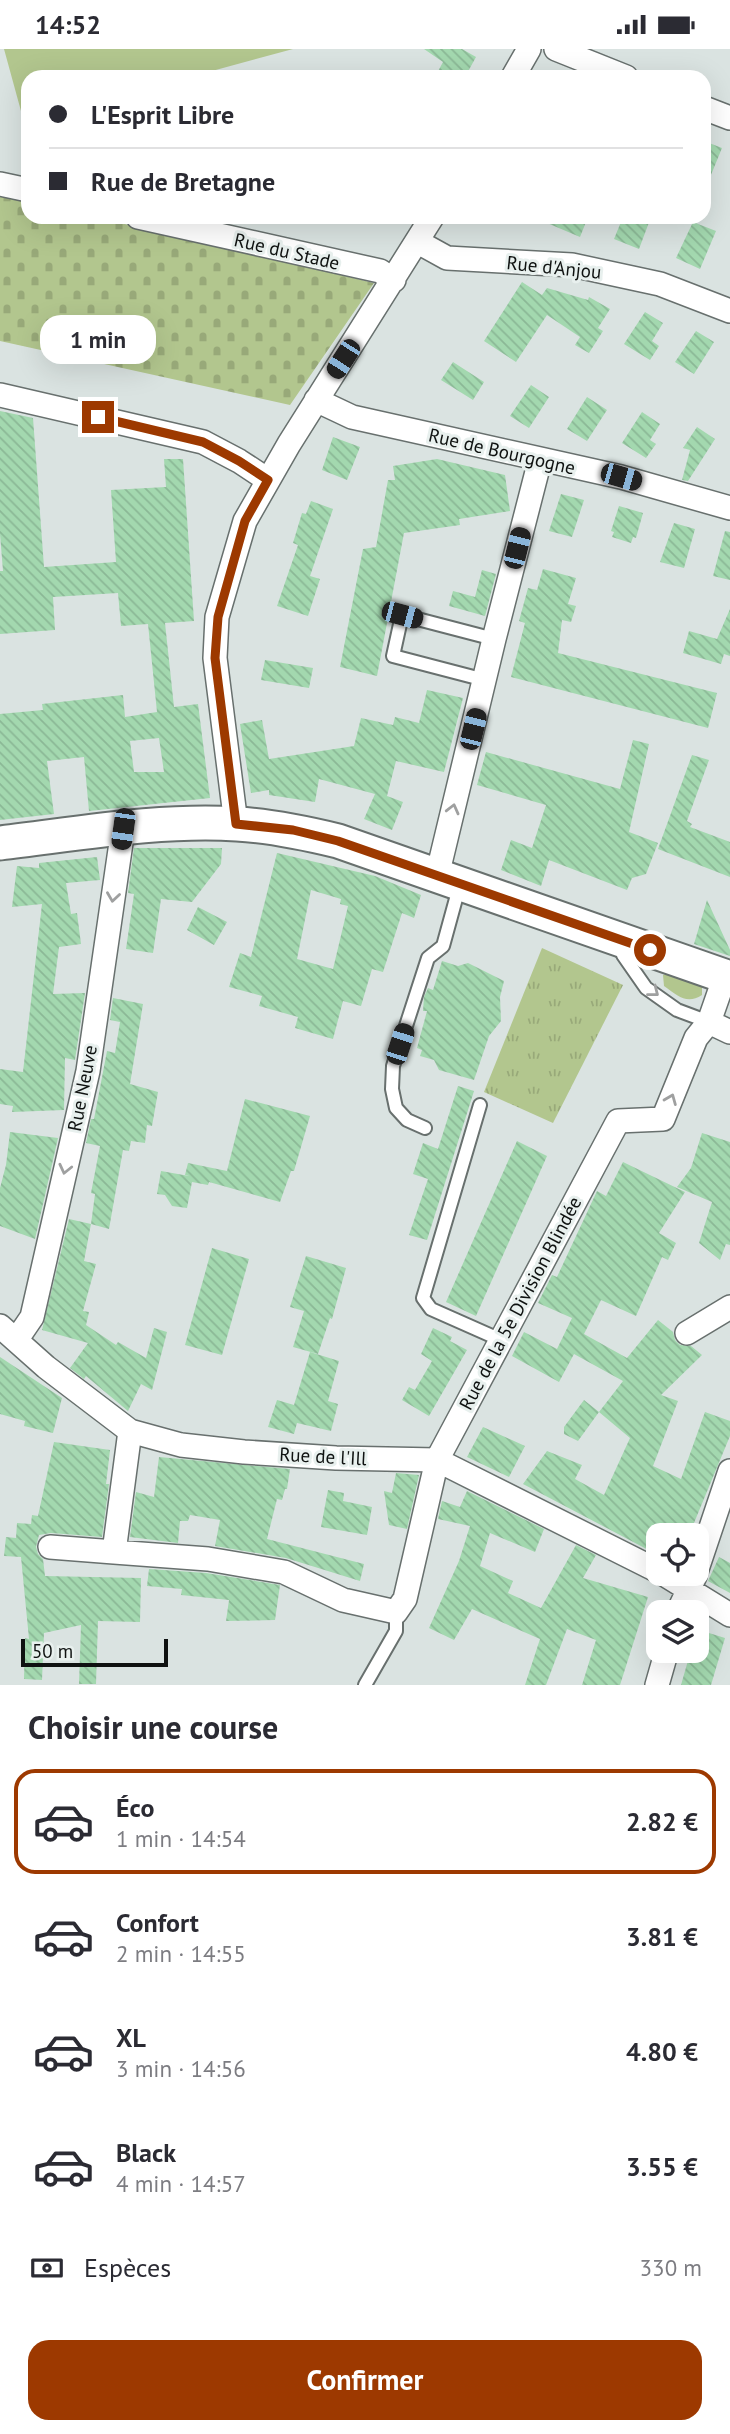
<!DOCTYPE html>
<html lang="fr">
<meta charset="utf-8">
<style>
:root{--surface:#fff;--page:#f2f2f3;--text:#2b2b33;--muted:#7c7c81;--line:#e1e1e2;--accent:#9d3900}
body{margin:0;font-family:"PT Sans",sans-serif;background:var(--page);color:var(--text);height:100vh;display:flex;flex-direction:column;font-size:26px;white-space:nowrap}
*{box-sizing:border-box;margin:0}
p{font-size:23px;color:var(--muted)}
.icon{flex:none;width:38px;height:38px;fill:none;stroke:currentColor;stroke-width:2;stroke-linecap:round;stroke-linejoin:round}
.map{position:relative;height:1636px;overflow:hidden}
.details{display:flex;flex-direction:column;background:var(--surface);flex:1}
.details>*{flex:none}
.hud{position:absolute;left:21px;top:21px;width:690px;height:154px;border-radius:21px;box-shadow:0 7px 28px #0002;display:grid;align-content:center;height:154px;padding:0 28px;background:var(--surface)}
.tools{position:absolute;left:646px;top:1474px;display:grid;gap:14px}
.tools a{display:grid;place-items:center;width:63px;height:63px;border-radius:14px;background:var(--surface);box-shadow:0 7px 28px #0002;font-size:35px}
.scale{position:absolute;left:21px;bottom:18px;width:147px;box-sizing:border-box;padding-left:7px;border:4px solid #0f1211;border-top:0;font-size:19px;line-height:24px;white-space:nowrap;color:#0f1211;-webkit-text-stroke:5px #e8f0ee;paint-order:stroke}
.end{position:absolute;width:32px;height:32px;margin:-16px;border:9px solid #9d3900;background:#fff;box-shadow:0 0 0 4px #fff}
.from{border-radius:50%}
.bubble{position:absolute;height:49px;border-radius:21px;background:var(--surface);box-shadow:0 7px 28px #0002;font-size:23px;font-weight:800;line-height:49px;text-align:center}
.car{position:absolute;width:21px;height:42px;margin:-21px -10px;border-radius:9px;box-shadow:0 0 5px 2px #0007;background:linear-gradient(#222 24%,#8ab4d8 0 40%,#222 0 76%,#8ab4d8 0 86%,#222 0)}
.hud b{display:flex;align-items:center;gap:24px;height:66px;font-size:26px}
.hud b+b{border-top:2px solid var(--line)}
.hud i{width:18px;height:18px;background:var(--text)}
ul{padding:0;list-style:none}
li{display:flex;align-items:center;gap:21px;height:105px;margin:0 14px 10px;padding:0 14px;border:4px solid transparent;border-radius:21px}
li div{flex:1}
li b{display:block;font-size:26px}
li em{font-style:normal;font-weight:800}
li.selected{border-color:var(--accent)}
li>.icon{width:63px;height:63px;stroke-width:1.5}
h2{padding:0 28px;font-size:32px;line-height:84px}
.pay{display:flex;align-items:center;gap:18px;height:77px;padding:0 28px;font-size:26px}
.pay p{margin-inline-start:auto}
.button{display:flex;gap:14px;margin-top:auto;padding:14px 28px}
.button a{flex:1;height:80px;border-radius:21px;background:var(--accent);color:#fff;font-size:28px;font-weight:800;line-height:80px;text-align:center}
.status{display:flex;justify-content:space-between;align-items:center;height:49px;padding:0 35px;background:var(--surface);direction:ltr}
.status svg{height:19px;fill:currentColor}
.map>svg:first-child{display:block}
</style>
<div class="status"><b>14:52</b><svg viewBox="0 0 49 12"><path d="M0 12V9h3v3zM5 12V6h3v6zM10 12V3h3v9zM15 12V0h3v12zM26 1h20v11H26zM47 4h2v5h-2z"/></svg></div>
<div class="map">
<svg width="730" height="1636" viewBox="0 0 730 1636">
<defs>
<pattern id="cemetery-stones" width="16" height="16" patternUnits="userSpaceOnUse" patternTransform="scale(1.75)"><rect width="16" height="16" fill="#b2c68e"/><path d="M2 7V4a2 2 0 0 1 4 0v3zM10 15v-3a2 2 0 0 1 4 0v3z" fill="#98a979"/></pattern>
<pattern id="park-tufts" width="24" height="20" patternUnits="userSpaceOnUse" patternTransform="scale(1.75)"><rect width="24" height="20" fill="#b2c68e"/><path d="M3 7l-1-3M5 7V3M7 7l1-3M15 17l-1-3M17 17v-4M19 17l1-3" fill="none" stroke="#98a979"/></pattern>
<pattern id="building-back-hatch" width="6" height="6" patternUnits="userSpaceOnUse" patternTransform="scale(1.75)"><rect width="6" height="6" fill="#a3d8af"/><path d="M-1 5l2 2M0 0l6 6M5-1l2 2" fill="none" stroke="#8bb896"/></pattern>
</defs>
<rect width="100%" height="100%" fill="#dae3e1"/>
<path fill="#b2c68e" d="M4,0H293L190,28H28V72L24,73Z
M673,924L702,937V946C687,956 678,947 664,937L663,926Z"/>
<path fill="url(#cemetery-stones)" d="M0,146L28,152V168H95L374,234L290,356L0,292Z"/>
<path fill="url(#park-tufts)" d="M542,899L623,936L553,1074L484,1043Z"/>
<path fill="url(#building-back-hatch)" fill-rule="evenodd" d="M424,0H462L476,8L465,28H435L443,13Z
M704,92L722,99L704,143Z
M533,168H588L580,188Z
M623,168H651L639,200L614,190Z
M693,173L716,182L700,220L676,209Z
M522,233L542,246L547,239L588,251L589,248L610,260L598,279L603,282L589,304L575,296L580,288L547,266L516,313L484,292Z
M645,263L663,274L652,292L659,297L650,311L624,295Z
M696,282L714,293L694,325L675,313Z
M453,313L484,333L473,351L441,331Z
M531,336L549,348L529,379L510,367Z
M587,348L607,361L587,392L567,380Z
M0,362L33,369L44,518L116,513L111,441L166,438L164,410H183L194,572L165,574L174,658L198,655L210,749L89,762L84,708L47,712L54,765L0,771V665L43,661L42,655L123,646L125,668L157,663L148,575L121,577L118,544L53,548L55,581L0,585V522H3L0,485ZM159,689L164,723H134L130,692Z
M642,363L660,375L650,391L656,395L646,409L622,394Z
M697,378L715,390L688,432L682,431L690,401L683,399Z
M333,388L360,398L347,431L322,421Z
M437,410L505,426L510,462L459,470L460,476L404,484L377,627L340,618L363,500L376,498L388,431H395L393,417Z
M561,445L584,451L572,488L549,482Z
M311,452L333,460L310,527L320,530L308,567L277,557L298,496L293,494L302,464L306,465Z
M619,457L643,464L636,489L633,488L631,494L612,488L614,483L611,482Z
M674,474L695,480L684,519L660,513Z
M725,482L730,483V531L713,527Z
M543,520L576,529L568,555L576,557L571,573L562,571L558,604L717,644L708,679L511,628L525,574L519,572L528,539L537,541Z
M482,521L496,525L485,567L449,557L453,542L475,548Z
M730,560V607L724,605L721,615L683,604L689,582L717,590Z
M265,611L313,619L309,639L261,631Z
M427,641L463,649L444,723L396,712L387,747L403,753L392,781L364,770L375,745L319,730L315,753L269,746V741L251,744L240,675L262,671L269,710L354,697L361,669L393,676L395,668L419,674Z
M633,691L649,695L629,783L658,794L646,825L632,829L627,841L549,811L541,837L501,821L511,791L532,799L546,756L477,736L486,703L620,740Z
M692,706L709,711L687,772L692,775L690,778L730,793V828L658,800Z
M134,799H222L221,815L192,853L161,850L153,904L126,900L134,845L128,844Z
M277,804L375,827L421,846L414,869L402,864L383,923L372,920L361,957L343,952L333,990L295,979L298,968L259,957L262,947L229,938L240,904L251,908ZM311,841L341,850L340,855L348,857L333,920L297,910Z
M97,808L100,831L66,834L71,865L77,864L81,895L59,898L53,945L85,944L75,1011L65,1009L64,1061L12,1063L13,1057L0,1055V1020L23,1023L42,855L12,858L17,817L39,819V814Z
M707,851L730,901V907L694,895Z
M198,858L227,873L214,896L187,881Z
M442,912L458,917L468,914L504,932L500,948L501,972L489,987L474,1031L439,1021L434,1011L420,1007L422,1001L417,999L427,962H423L424,948L428,939L433,941Z
M113,949L143,955L130,1035L158,1043L152,1077L147,1076L145,1094L131,1092L129,1102L123,1101L109,1180L91,1175L95,1145L91,1144L100,1097L86,1094L91,1070H94L107,1002L115,1004L120,973L110,971Z
M458,1037L474,1042L427,1191L409,1186L428,1130L413,1125L423,1094L438,1100Z
M245,1050L310,1067L294,1122H291L280,1153L209,1133L208,1136L192,1133L187,1159L172,1157L165,1146L157,1145L161,1122L189,1127L185,1126L188,1114L227,1122Z
M10,1083L58,1089L35,1190L0,1177V1139L6,1116Z
M702,1084L730,1093V1196L726,1195L720,1211L699,1194L712,1153L677,1138L691,1119Z
M517,1092L547,1107L476,1267L446,1253Z
M623,1113L685,1143L659,1184L676,1194L668,1211L662,1208L636,1267L601,1251L584,1285L627,1309L658,1271L673,1283L675,1291L680,1296L691,1297L702,1306L661,1346L678,1352L653,1417L681,1430L705,1363L730,1372V1387L689,1486H658V1506L523,1435L547,1402L582,1416L575,1430L604,1446L630,1389L599,1363L623,1332L574,1305L559,1333L512,1307L524,1283L557,1300L572,1269L538,1254L552,1226L557,1228L597,1142L606,1147Z
M69,1170L91,1175L84,1212L96,1215L83,1262L89,1263L86,1276L116,1296L118,1293L146,1309L154,1279L167,1283L152,1341L141,1335L128,1362L86,1327L84,1330L70,1319L88,1294L42,1281Z
M212,1199L249,1210L222,1306L185,1296Z
M306,1207L346,1219L332,1270L330,1269L318,1305L293,1298L304,1262L290,1258Z
M433,1279L452,1288L450,1292L467,1301L429,1367L402,1351L409,1338L415,1341L432,1312L421,1305Z
M310,1303L339,1312L328,1352L338,1355L331,1382L297,1374L294,1385L268,1378L277,1351L294,1356Z
M0,1308L62,1349L53,1384L24,1377L25,1372L0,1365Z
M584,1351L599,1363L578,1392L564,1385V1378Z
M483,1378L525,1397L509,1428L467,1408Z
M54,1393L110,1401L106,1435H109L102,1488L51,1484L39,1486L36,1498L38,1505L43,1510L45,1527L141,1529L140,1573L98,1572L96,1635H79L81,1576L44,1584L42,1631L24,1630L25,1589L29,1590L21,1508L4,1507L6,1488L16,1489L17,1474L31,1475L32,1466L38,1467Z
M159,1408L290,1420L287,1440H285L282,1451L277,1450L267,1490L364,1515L360,1532L286,1509L215,1497L220,1471L190,1466L188,1472H180L178,1494L130,1488L136,1443L154,1448Z
M396,1424L419,1426L407,1480L389,1476L384,1442L392,1444Z
M328,1441L344,1444L343,1452L372,1458L367,1486L321,1478Z
M467,1442L544,1480L535,1503L490,1484L480,1517L513,1532L508,1544L541,1559L576,1496L596,1506L583,1529L648,1548L620,1636H582L596,1591L567,1580L546,1636H525L540,1590L472,1560L454,1591L429,1579L459,1512L470,1477L438,1470L442,1452L460,1458Z
M719,1508L730,1514V1544L708,1532Z
M149,1520L206,1524L280,1536L275,1571L226,1572L229,1551L181,1546L182,1540L147,1537Z
M696,1580L725,1589L711,1636H681L691,1601H696Z"/>
<g fill="none" stroke-linecap="round" stroke-linejoin="round">
<defs>
<path id="lane" d="M485,631L393,607L402,566L494,590
M625,896L623,906L646,939L677,961L709,973
M480,1056L423,1249L431,1260L501,1291
M425,1079L407,1071L396,1059L392,1040L393,1017L428,909L443,897L460,835
M365,1636L396,1582V1563"/>
<path id="street" d="M556,0L626,28
M513,28L529,0
M704,59L730,69
M0,135L28,141
M138,168L380,222L394,231
M418,193L447,209L572,216L660,235L730,262
M0,346L203,393L239,412L268,431
M316,351L352,368L621,428L730,459
M236,775L215,609L217,568L245,472L289,395L432,168
M437,827L494,590L540,411
M709,973L730,983
M0,1277L46,1318L130,1382L181,1396L244,1403L336,1409L437,1411L658,1522
M687,1284L730,1258
M17,1290L32,1268L88,1022L123,780
M50,1498L114,1503L130,1382
M114,1503L208,1510L284,1523L343,1551L396,1563L405,1550L437,1411L618,1072L663,1070L696,989L709,973L725,927
M696,1523L730,1422
M662,1524L730,1566
M678,1563L695,1527
M657,1636L667,1601"/>
<path id="secondary" d="M0,794C77,785 160,770 237,775C272,777 305,784 338,792L730,929"/>
</defs>
<use href="#lane" stroke="#68706e" stroke-width="16"/>
<use href="#street" stroke="#68706e" stroke-width="26"/>
<use href="#secondary" stroke="#68706e" stroke-width="37"/>
<use href="#lane" stroke="#fff" stroke-width="12"/>
<use href="#street" stroke="#fff" stroke-width="23"/>
<use href="#secondary" stroke="#fff" stroke-width="33"/>
</g>
<defs><path id="oneway-chevron" d="M-2-3.5L2.5 0L-2 3.5" fill="none" stroke-width="1.6" stroke-linecap="round" stroke-linejoin="round" transform="scale(1.75)"/></defs>
<g stroke="#9fa0a0">
<use href="#oneway-chevron" transform="translate(453 760) rotate(-76)"/>
<use href="#oneway-chevron" transform="translate(113 848) rotate(98)"/>
<use href="#oneway-chevron" transform="translate(654 943) rotate(38)"/>
<use href="#oneway-chevron" transform="translate(671 1050) rotate(-68)"/>
<use href="#oneway-chevron" transform="translate(65 1120) rotate(103)"/>
</g>
<g fill="none" stroke-linecap="round" stroke-linejoin="round">
<path stroke="#9d3900" stroke-width="9" d="M98,368L203,393L239,412L268,431L245,472L218,568L215,609L236,775L293,781L338,792L650,901"/>
</g>
<g text-anchor="middle" dominant-baseline="central" stroke-width="6" stroke-linejoin="round" paint-order="stroke">
<g font-size="19" fill="#0f1211" stroke="#e8f0ee">
<text transform="translate(287 202) rotate(13)">Rue du Stade</text>
<text transform="translate(554 218) rotate(6)">Rue d'Anjou</text>
<text transform="translate(502 402) rotate(13)">Rue de Bourgogne</text>
<text transform="translate(82 1039) rotate(-79)">Rue Neuve</text>
<text transform="translate(520 1254) rotate(-62)">Rue de la 5e Division Blindée</text>
<text transform="translate(323 1407) rotate(3)">Rue de l'Ill</text>
</g>
</g>
</svg>
<div class="tools">
<a><svg class="icon" aria-label="locate" viewBox="0 0 24 24"><circle cx="12" cy="12" r="6"/><path d="M12 2v4M12 18v4M2 12h4M18 12h4"/></svg></a>
<a><svg class="icon" aria-label="layers" viewBox="0 0 24 24"><path d="M12 4l9 5-9 5-9-5zM3 14l9 5 9-5"/></svg></a>
</div>
<div class="scale">50 m</div>
<i class="end from" style="left:650px;top:901px"></i>
<i class="end" style="left:98px;top:368px"></i>
<div class="bubble" style="left:40px;top:266px;width:116px">1 min</div>
<i class="car" style="left:343px;top:310px;rotate:213deg"></i>
<i class="car" style="left:621px;top:428px;rotate:106deg"></i>
<i class="car" style="left:517px;top:499px;rotate:14deg"></i>
<i class="car" style="left:402px;top:566px;rotate:105deg"></i>
<i class="car" style="left:473px;top:680px;rotate:14deg"></i>
<i class="car" style="left:123px;top:780px;rotate:188deg"></i>
<i class="car" style="left:400px;top:995px;rotate:18deg"></i>
<div class="hud">
<b><i class="from"></i>L'Esprit Libre</b>
<b><i></i>Rue de Bretagne</b>
</div>
</div>
<section class="details">
<h2>Choisir une course</h2>
<ul>
<li class="selected"><svg class="icon" aria-label="car" viewBox="0 0 24 24"><path d="M5 17H2v-5l4-1 3-4h7l3 4 3 1v5h-3M9 17h6M6 11h13"/><circle cx="7" cy="17" r="2"/><circle cx="17" cy="17" r="2"/></svg><div><b>Éco</b><p>1 min · 14:54</p></div><em>2.82 €</em></li>
<li><svg class="icon" aria-label="car" viewBox="0 0 24 24"><path d="M5 17H2v-5l4-1 3-4h7l3 4 3 1v5h-3M9 17h6M6 11h13"/><circle cx="7" cy="17" r="2"/><circle cx="17" cy="17" r="2"/></svg><div><b>Confort</b><p>2 min · 14:55</p></div><em>3.81 €</em></li>
<li><svg class="icon" aria-label="car" viewBox="0 0 24 24"><path d="M5 17H2v-5l4-1 3-4h7l3 4 3 1v5h-3M9 17h6M6 11h13"/><circle cx="7" cy="17" r="2"/><circle cx="17" cy="17" r="2"/></svg><div><b>XL</b><p>3 min · 14:56</p></div><em>4.80 €</em></li>
<li><svg class="icon" aria-label="car" viewBox="0 0 24 24"><path d="M5 17H2v-5l4-1 3-4h7l3 4 3 1v5h-3M9 17h6M6 11h13"/><circle cx="7" cy="17" r="2"/><circle cx="17" cy="17" r="2"/></svg><div><b>Black</b><p>4 min · 14:57</p></div><em>3.55 €</em></li>
</ul>
<div class="pay"><svg class="icon" aria-label="cash" viewBox="0 0 24 24"><path d="M3 7h18v10H3z"/><circle cx="12" cy="12" r="2"/></svg>Espèces<p>330 m</p></div>
<div class="button"><a>Confirmer</a></div>
</section>
